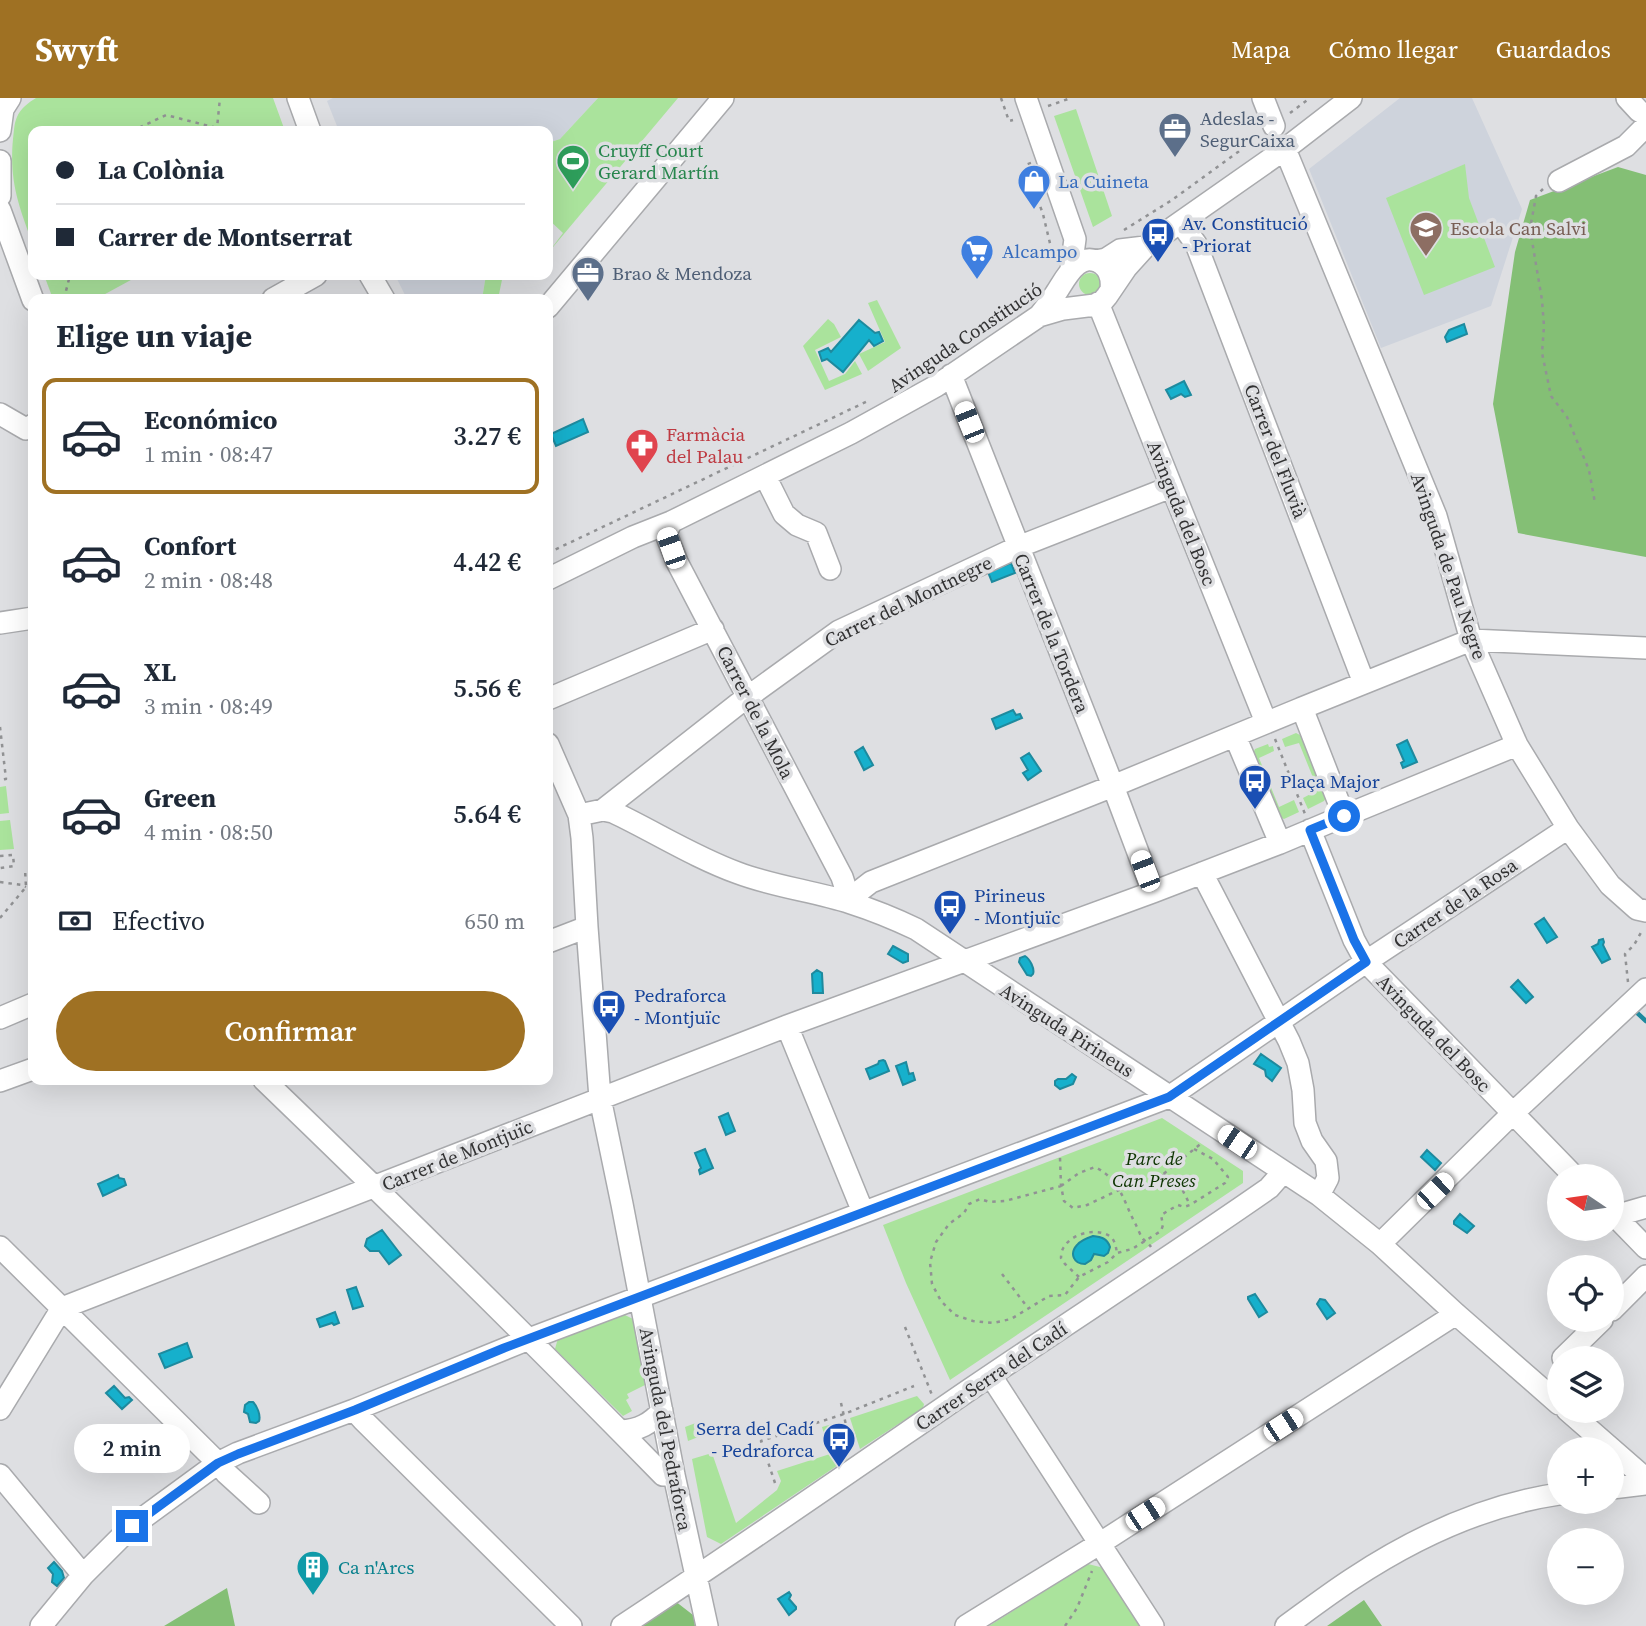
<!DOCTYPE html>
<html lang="es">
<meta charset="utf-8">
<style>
:root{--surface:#fff;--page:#f6f6f7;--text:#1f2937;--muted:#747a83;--line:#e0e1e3;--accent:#9f7123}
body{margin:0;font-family:"Source Serif 4",serif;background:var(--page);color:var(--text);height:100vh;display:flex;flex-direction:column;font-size:26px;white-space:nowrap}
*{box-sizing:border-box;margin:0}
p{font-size:23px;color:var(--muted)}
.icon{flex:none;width:38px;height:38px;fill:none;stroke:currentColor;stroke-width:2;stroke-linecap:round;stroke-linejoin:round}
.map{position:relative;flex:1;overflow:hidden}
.side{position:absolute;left:28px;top:196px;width:525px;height:791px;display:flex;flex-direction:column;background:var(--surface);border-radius:14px;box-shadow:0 7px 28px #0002}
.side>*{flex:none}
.hud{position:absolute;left:28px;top:28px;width:525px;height:154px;border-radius:14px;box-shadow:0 7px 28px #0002;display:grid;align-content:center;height:154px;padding:0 28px;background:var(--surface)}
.needle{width:46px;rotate:283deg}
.fabs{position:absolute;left:1547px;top:1066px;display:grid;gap:14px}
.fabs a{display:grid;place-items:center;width:77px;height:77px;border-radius:50%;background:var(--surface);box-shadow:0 7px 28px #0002;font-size:35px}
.end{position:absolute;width:32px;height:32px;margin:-16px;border:9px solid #1a73e8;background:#fff;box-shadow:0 0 0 4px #fff}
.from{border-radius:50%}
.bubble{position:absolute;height:49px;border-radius:24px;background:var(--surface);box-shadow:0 7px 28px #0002;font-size:23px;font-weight:600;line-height:49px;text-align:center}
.car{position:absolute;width:21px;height:42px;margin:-21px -10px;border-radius:9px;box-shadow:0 0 5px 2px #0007;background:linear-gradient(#fff 24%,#345 0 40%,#fff 0 76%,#345 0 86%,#fff 0)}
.hud b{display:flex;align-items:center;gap:24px;height:66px;font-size:26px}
.hud b+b{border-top:2px solid var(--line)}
.hud i{width:18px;height:18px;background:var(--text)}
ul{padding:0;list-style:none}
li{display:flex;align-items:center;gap:21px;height:116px;margin:0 14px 10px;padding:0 14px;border:4px solid transparent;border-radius:14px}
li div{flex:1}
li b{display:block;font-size:26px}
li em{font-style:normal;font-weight:600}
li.active{border-color:var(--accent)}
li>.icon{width:63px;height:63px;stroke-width:1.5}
h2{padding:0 28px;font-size:32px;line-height:84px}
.pay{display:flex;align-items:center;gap:18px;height:77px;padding:0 28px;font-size:26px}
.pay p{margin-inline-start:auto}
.primary-button{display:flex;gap:14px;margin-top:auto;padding:14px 28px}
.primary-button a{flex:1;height:80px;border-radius:42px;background:var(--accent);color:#fff;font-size:28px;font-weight:600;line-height:80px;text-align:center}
header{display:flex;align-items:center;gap:42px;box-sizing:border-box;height:98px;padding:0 35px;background:var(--accent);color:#fff}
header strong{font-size:33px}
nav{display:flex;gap:38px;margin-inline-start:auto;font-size:24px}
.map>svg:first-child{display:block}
</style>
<header>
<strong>Swyft</strong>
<nav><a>Mapa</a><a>Cómo llegar</a><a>Guardados</a></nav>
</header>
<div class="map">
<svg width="1646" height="1528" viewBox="0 0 1646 1528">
<rect width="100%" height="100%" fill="#dedfe2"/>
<path fill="#ced3dc" d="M333,0H598L560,41L551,44L548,48V33H339L327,3Z
M1400,0H1472L1522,111L1491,208L1381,250L1309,71Z
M395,177H486L482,201H407Z"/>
<path fill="#aae39c" d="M36,0H273L285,33H33V147C19,108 9,84 13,41C14,34 14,25 17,19C20,11 29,4 36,0Z
M598,0H678L548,155L563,135L548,121V48L551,44L560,41Z
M1076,11L1112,118L1093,129L1054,18Z
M1465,66L1469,100L1495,169L1424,197L1386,100Z
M1079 186a11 11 0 1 1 22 0a11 11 0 1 1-22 0Z
M44,177H140L96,201H53Z
M486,177H503L498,201H482Z
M877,202L901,250L868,273L859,256L885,244L868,205Z
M828,221L834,226L841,239L815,252L829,283L845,276L855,263L862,276L825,292L803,248Z
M1296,635L1306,640L1329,695L1324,703L1308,711L1303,700L1318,692L1299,645L1285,649L1282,641Z
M1268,646L1269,649L1273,648L1274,653L1259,660L1279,709L1294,702L1299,714L1284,721L1272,715L1250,662L1255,651Z
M6,688L9,715L0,716V689Z
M10,722L14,751L0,752V723Z
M1162,1020L1243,1073V1085L950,1282L906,1185L883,1127Z
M621,1215L633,1221L645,1287L627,1296L629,1300L626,1302L632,1313L623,1318L555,1251L558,1240Z
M917,1298L924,1306L923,1310L860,1351L850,1320Z
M701,1323L706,1336L688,1343L685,1329Z
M836,1325L847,1361L721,1446L707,1439L692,1361L712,1355L736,1425L777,1392L781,1383L777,1373L830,1356L822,1329Z
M1088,1466L1104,1470L1142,1528H989Z"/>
<path fill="#84bf75" d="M1618,69L1646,77V459L1518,435L1493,306L1515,154L1530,102Z
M227,1490L235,1528H164Z
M1364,1502L1382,1528H1327Z
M675,1503L693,1517L695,1528H642Z"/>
<path fill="#16b0cc" stroke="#1e8a9e" stroke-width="2" d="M859,222L875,235L879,234L883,243L874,248L869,242L843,274L827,261L822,263L819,254L828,250L831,254Z
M1464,226L1467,236L1447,244L1445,239L1449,232Z
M1184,283L1191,297L1185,299L1181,296L1171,301L1166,292Z
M583,321L588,334L556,348L551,336Z
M1011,465L1015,475L992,484L988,474Z
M1013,612L1016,617L1020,616L1022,620L996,631L992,621Z
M1407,642L1417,664L1403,670L1401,665L1404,663L1397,647Z
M863,649L873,667L864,672L855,654Z
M1029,655L1041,673L1028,682L1023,675L1028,672L1021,660Z
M1544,820L1557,839L1547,845L1535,826Z
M1603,841L1604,844L1603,847L1610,861L1602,865L1592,849L1598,846L1599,842Z
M893,848L908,856V863L903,865L888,856Z
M1025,858C1030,861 1035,871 1033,876L1031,878L1027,877L1019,864L1020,860Z
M817,872L822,875L823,895H813L812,876Z
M1518,882L1533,899L1526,905L1511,889Z
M1261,956L1281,970L1272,983L1266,978L1265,972L1254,966Z
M883,962L885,963L889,973L870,981L866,971L878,966L879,963Z
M906,964L909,976L913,975L915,982L903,987L896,968Z
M1072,976L1076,979L1073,986L1060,991L1055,987V983L1058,981H1066Z
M728,1015L735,1033L726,1037L719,1019Z
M705,1051L713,1070L700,1076L699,1072L701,1070L695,1055Z
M1427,1052L1441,1065L1435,1072L1421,1059Z
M118,1077L119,1080L124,1081L126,1087L103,1098L98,1086Z
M1460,1116L1474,1128L1467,1135L1454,1126V1123Z
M382,1132L401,1157L389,1166L379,1153H370L365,1148L367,1141Z
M1093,1138C1101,1139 1107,1140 1110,1149L1108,1155L1104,1158L1094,1156L1091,1162L1085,1166C1074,1166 1069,1156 1077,1147C1081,1142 1087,1140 1093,1138Z
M356,1189L363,1208L353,1211L347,1192Z
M1255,1196L1267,1214L1259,1219L1248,1201V1199Z
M1320,1201L1325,1202L1335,1215L1327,1221L1317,1206Z
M335,1214L339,1225L334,1227L332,1225L320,1229L317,1221Z
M187,1245L192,1259L165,1270L159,1256Z
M114,1288L125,1300L129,1299L132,1302L122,1311L106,1295Z
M249,1304H253C257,1308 261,1317 259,1323L256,1325L250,1324L248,1316L244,1314L245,1307Z
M54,1464L62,1473L64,1480L57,1488L52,1484L53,1476L48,1470Z
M789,1494L791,1497L789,1501L796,1509V1511L789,1517L778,1501Z"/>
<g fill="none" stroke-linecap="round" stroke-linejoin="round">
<path stroke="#1e8a9e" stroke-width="4.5" d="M1634,912L1646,923"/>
<defs>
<path id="minor" d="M298,0L310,33
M1026,0L1075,141L1071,171
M1263,0L1274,28
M1627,0L1639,13L1646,17
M0,33L3,11L10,0
M1285,51L1436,418L1471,542L1517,647L1568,730L1610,787L1637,811L1646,813
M0,63V98
M1559,83L1626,48L1646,28
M0,112L33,202
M1181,125L1196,146L1364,585
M1096,163L1106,161L1120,152L1145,149
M370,177L384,201
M273,201L316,177
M1098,205L1266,624
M548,209L723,0
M1039,218C1045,211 1051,203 1056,195C1066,180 1079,151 1102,166C1110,172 1112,182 1111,191
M951,277L1113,688L1153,794
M0,316L26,331L33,327
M765,378L784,416L797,427L816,435L830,471
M671,424L666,436L677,464L842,779L850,804
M548,481L633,439L671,424L851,335L936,288L1039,218L1063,211L1095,207L1102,204L1107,198L1126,170L1145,149L1285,51L1351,0
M0,525L33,520
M548,601L713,531
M1302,610L1471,542L1646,550
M548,646L579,717L582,740L587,829L600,1000L622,1106L674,1377L707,1528
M603,712L738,606L839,533L1018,449L1171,389
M579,717L603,712L613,714C655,734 694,759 738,775C775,789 814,793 851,805C873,812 895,821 916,831L1319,1097L1380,1146L1456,1216L1559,1306
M1344,718L1517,647
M1310,732L1354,842L1366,864L1574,1078
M1202,775L1289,943L1298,965L1303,992L1305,1025L1312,1043L1326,1063L1328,1080L1319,1097
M850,804L862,791L871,784L1113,688L1302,610L1344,718L1280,745L1235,638
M548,844L587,829
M0,920L33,906
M787,928L863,1114
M264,982C399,1112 532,1243 663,1377H674
M0,983L33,971
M1612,1115L1646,1150
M1615,1118L1646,1109
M1380,1146L1512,1016L1646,891
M0,1149L218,1365L226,1375L259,1405
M1612,1212L1646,1178
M1563,1260L1602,1222
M991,1278L1153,1528
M0,1311L62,1210L787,928L1153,794L1280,745
M354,1312L363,1322L571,1528
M1567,1312L1646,1381
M621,1333C639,1332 650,1326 662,1313
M0,1377L83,1477
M1612,1390L1646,1386
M41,1528L83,1477L132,1428L218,1365L238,1355L354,1312L529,1241L1169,999L1373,859L1568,730
M622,1528C739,1451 854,1371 969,1292C1069,1224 1170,1159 1269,1090L1283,1074
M966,1528L1099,1446L1456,1216
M1286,1528C1308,1512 1329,1496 1352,1481C1414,1440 1485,1407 1559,1396"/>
</defs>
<use href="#minor" stroke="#a9aaad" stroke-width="24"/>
<path stroke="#919294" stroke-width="2.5" stroke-dasharray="3.5 5" stroke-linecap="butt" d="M1001,0L1009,23L1013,22
M1048,8L1071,0
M1290,15L1310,0
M132,33L166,17L217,30
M219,33L217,30L220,0
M1031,65L1025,67L1043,116L1053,158
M1543,91L1536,98L1530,131L1542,202L1544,228L1542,255L1551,298L1567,319L1589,372L1595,405
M1124,132L1172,102L1260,38
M64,201L70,177
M897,287L924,270L1035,191
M548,455L870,302
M0,629L6,681L0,682
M1275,641L1305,716
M0,758L13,757L14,768L0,770
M0,784L22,787L26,789
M0,820L26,789L25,771
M1628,884L1625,856L1634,847L1643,831
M1194,1051L1213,1061L1228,1079L1225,1085L1190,1107L1184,1109L1178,1107L1161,1117L1163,1127L1161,1133L1132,1151L1117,1155L1108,1164L1079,1179L1065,1197L1049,1198L1011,1221L993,1225L973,1223L955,1217L941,1203L932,1186L930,1164L936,1144L949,1126L964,1115L969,1106L980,1101L990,1104L1005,1103L1061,1088L1064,1103L1073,1110L1087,1107L1121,1091L1156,1082L1203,1044
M1060,1060L1061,1088
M1163,1076L1183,1093L1190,1107
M1061,1088L1079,1075L1095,1069C1121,1082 1123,1103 1136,1127C1138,1131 1140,1137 1143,1141C1146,1144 1149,1146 1151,1149
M1002,1176L1028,1210
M1079,1179L1065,1166L1061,1160C1061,1157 1062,1151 1064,1149C1072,1135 1098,1129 1111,1139C1115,1143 1116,1149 1117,1155
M905,1229L932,1297
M841,1305L851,1349
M775,1385L761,1343L844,1316L914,1288
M1065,1528L1077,1510L1092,1473"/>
<use href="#minor" stroke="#fff" stroke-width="21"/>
</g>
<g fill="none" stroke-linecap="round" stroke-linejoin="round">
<path stroke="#1a73e8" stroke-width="9" d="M132,1428L218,1365L238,1356L355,1312L504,1250L1169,999L1366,864L1354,842L1310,732L1344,718"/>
</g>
<defs>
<symbol id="office-pin" viewBox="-11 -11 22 30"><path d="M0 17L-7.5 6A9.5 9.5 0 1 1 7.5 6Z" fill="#5c6f8a" stroke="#dedfe2"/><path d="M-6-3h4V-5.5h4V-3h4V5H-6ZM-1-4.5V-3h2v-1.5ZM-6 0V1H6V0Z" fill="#fff"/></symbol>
<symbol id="stadium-pin" viewBox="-11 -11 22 30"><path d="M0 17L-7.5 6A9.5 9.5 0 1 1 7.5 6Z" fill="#2e9e5b" stroke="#dedfe2"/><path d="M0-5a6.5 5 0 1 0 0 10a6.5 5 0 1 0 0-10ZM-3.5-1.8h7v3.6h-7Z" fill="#fff"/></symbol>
<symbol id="shop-pin" viewBox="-11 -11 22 30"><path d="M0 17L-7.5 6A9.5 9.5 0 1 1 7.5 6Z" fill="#3f7fe0" stroke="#dedfe2"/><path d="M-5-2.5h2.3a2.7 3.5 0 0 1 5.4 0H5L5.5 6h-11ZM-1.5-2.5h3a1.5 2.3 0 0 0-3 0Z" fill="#fff"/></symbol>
<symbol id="school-pin" viewBox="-11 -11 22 30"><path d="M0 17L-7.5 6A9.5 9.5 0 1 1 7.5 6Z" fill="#8d6e63" stroke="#dedfe2"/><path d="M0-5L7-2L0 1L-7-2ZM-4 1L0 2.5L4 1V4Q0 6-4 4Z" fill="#fff"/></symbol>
<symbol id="bus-pin" viewBox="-11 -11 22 30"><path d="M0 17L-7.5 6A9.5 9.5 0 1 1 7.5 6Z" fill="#1a4fb4" stroke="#dedfe2"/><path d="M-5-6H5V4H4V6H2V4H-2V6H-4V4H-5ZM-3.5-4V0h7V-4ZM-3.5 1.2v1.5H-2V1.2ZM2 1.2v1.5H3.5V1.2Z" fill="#fff"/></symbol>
<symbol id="supermarket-pin" viewBox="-11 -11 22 30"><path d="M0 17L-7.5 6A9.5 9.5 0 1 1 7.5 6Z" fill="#3f7fe0" stroke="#dedfe2"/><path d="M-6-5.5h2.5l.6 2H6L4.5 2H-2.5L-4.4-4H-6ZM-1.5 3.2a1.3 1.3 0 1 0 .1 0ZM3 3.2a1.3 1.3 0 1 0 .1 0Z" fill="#fff"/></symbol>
<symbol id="pharmacy-pin" viewBox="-11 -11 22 30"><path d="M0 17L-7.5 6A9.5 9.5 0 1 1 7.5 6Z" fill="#e0444e" stroke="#dedfe2"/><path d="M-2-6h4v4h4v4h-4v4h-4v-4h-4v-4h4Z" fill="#fff"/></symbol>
<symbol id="building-pin" viewBox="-11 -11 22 30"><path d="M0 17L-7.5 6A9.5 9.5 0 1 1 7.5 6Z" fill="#0f9aa8" stroke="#dedfe2"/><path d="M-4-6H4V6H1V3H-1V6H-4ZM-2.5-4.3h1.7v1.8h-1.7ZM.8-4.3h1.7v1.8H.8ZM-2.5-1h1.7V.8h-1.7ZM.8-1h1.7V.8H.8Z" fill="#fff"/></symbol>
</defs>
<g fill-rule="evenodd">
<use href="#office-pin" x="1156" y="12" width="38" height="52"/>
<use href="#stadium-pin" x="554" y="44" width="38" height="52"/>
<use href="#shop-pin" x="1015" y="64" width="38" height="52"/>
<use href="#school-pin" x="1407" y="111" width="38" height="52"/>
<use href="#bus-pin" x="1139" y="117" width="38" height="52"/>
<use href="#supermarket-pin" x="958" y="134" width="38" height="52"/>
<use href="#office-pin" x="569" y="156" width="38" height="52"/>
<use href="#pharmacy-pin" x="623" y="328" width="38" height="52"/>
<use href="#bus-pin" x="1236" y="664" width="38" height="52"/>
<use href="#bus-pin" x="931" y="789" width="38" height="52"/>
<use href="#bus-pin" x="590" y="889" width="38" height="52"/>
<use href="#bus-pin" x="820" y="1322" width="38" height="52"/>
<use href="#building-pin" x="294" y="1450" width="38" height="52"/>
</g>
<g text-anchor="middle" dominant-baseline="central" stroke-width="7" stroke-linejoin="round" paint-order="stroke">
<g font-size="19" fill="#4e5e75" stroke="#dedfe2" text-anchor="start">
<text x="1200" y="20">Adeslas -<tspan x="1200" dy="22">SegurCaixa</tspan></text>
<text x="612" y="175">Brao &amp; Mendoza</text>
</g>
<g font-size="19" fill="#27864d" stroke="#dedfe2" text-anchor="start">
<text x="598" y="52">Cruyff Court<tspan x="598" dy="22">Gerard Martín</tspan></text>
</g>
<g font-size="19" fill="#366cbe" stroke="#dedfe2" text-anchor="start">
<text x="1058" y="83">La Cuineta</text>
<text x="1002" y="153">Alcampo</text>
</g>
<g font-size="19" fill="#164399" stroke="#dedfe2" text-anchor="start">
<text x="1182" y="125">Av. Constitució<tspan x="1182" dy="22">- Priorat</tspan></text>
<text x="1280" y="683">Plaça Major</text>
<text x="974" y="797">Pirineus<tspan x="974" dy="22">- Montjuïc</tspan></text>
<text x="634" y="897">Pedraforca<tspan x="634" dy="22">- Montjuïc</tspan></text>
<text x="814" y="1330" text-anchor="end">Serra del Cadí<tspan x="814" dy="22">- Pedraforca</tspan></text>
</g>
<g font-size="19" fill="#785e54" stroke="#dedfe2" text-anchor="start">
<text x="1450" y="130">Escola Can Salvi</text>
</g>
<g font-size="19" fill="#323233" stroke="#dedfe2">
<text transform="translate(965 239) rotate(-34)">Avinguda Constitució</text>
<text transform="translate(1276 353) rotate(69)">Carrer del Fluvià</text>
<text transform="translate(1182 415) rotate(68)">Avinguda del Bosc</text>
<text transform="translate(1449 468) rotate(71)">Avinguda de Pau Negre</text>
<text transform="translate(908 503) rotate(-26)">Carrer del Montnegre</text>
<text transform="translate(1052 535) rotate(68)">Carrer de la Tordera</text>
<text transform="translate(756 614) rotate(63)">Carrer de la Mola</text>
<text transform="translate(1455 805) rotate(-34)">Carrer de la Rosa</text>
<text transform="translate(1067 932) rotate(33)">Avinguda Pirineus</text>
<text transform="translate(1434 935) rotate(46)">Avinguda del Bosc</text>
<text transform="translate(457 1057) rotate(-22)">Carrer de Montjuïc</text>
<text transform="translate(991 1278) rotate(-34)">Carrer Serra del Cadí</text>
<text transform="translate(666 1331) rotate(79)">Avinguda del Pedraforca</text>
</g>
<g font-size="19" fill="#be3a42" stroke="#dedfe2" text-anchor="start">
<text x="666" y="336">Farmàcia<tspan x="666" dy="22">del Palau</tspan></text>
</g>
<g font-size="19" font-style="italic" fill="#0d3501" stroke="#dedfe2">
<text x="1154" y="1060">Parc de<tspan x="1154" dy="22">Can Preses</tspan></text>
</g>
<g font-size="19" fill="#0d838f" stroke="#dedfe2" text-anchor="start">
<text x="338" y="1469">Ca n'Arcs</text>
</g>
</g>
</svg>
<div class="fabs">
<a><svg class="needle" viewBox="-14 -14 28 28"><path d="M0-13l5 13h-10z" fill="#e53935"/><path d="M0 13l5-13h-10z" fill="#747a83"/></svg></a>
<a><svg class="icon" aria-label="locate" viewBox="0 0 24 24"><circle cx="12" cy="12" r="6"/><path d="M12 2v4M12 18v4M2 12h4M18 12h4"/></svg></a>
<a><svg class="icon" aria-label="layers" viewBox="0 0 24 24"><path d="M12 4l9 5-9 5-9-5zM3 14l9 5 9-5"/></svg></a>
<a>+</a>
<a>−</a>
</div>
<i class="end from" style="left:1344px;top:718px"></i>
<i class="end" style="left:132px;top:1428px"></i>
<div class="bubble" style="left:74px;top:1326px;width:116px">2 min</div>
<i class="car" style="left:969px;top:324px;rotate:338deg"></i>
<i class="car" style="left:671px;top:450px;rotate:341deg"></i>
<i class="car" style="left:1145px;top:773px;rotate:339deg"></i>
<i class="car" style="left:1237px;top:1044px;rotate:304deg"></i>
<i class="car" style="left:1435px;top:1093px;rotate:46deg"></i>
<i class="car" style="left:1283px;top:1327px;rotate:57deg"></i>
<i class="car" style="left:1145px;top:1416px;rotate:57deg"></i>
<div class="hud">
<b><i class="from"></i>La Colònia</b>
<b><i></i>Carrer de Montserrat</b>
</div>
<section class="side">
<h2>Elige un viaje</h2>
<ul>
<li class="active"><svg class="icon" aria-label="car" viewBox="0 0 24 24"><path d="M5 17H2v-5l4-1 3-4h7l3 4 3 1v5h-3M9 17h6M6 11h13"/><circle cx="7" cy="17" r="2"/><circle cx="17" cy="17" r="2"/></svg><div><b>Económico</b><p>1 min · 08:47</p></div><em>3.27 €</em></li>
<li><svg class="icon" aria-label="car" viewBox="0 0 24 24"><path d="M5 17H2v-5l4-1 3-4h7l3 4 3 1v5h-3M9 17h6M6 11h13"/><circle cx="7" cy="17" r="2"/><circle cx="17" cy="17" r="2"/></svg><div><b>Confort</b><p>2 min · 08:48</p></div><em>4.42 €</em></li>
<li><svg class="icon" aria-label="car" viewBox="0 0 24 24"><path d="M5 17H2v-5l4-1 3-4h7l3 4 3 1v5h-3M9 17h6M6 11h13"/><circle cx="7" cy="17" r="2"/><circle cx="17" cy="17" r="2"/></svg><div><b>XL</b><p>3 min · 08:49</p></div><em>5.56 €</em></li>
<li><svg class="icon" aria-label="car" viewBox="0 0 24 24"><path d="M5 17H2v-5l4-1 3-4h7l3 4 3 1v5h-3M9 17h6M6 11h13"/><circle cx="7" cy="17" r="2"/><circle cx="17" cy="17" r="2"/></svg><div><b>Green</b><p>4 min · 08:50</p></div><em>5.64 €</em></li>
</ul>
<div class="pay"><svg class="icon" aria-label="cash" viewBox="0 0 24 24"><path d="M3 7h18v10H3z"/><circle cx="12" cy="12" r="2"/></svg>Efectivo<p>650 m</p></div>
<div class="primary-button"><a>Confirmar</a></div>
</section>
</div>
